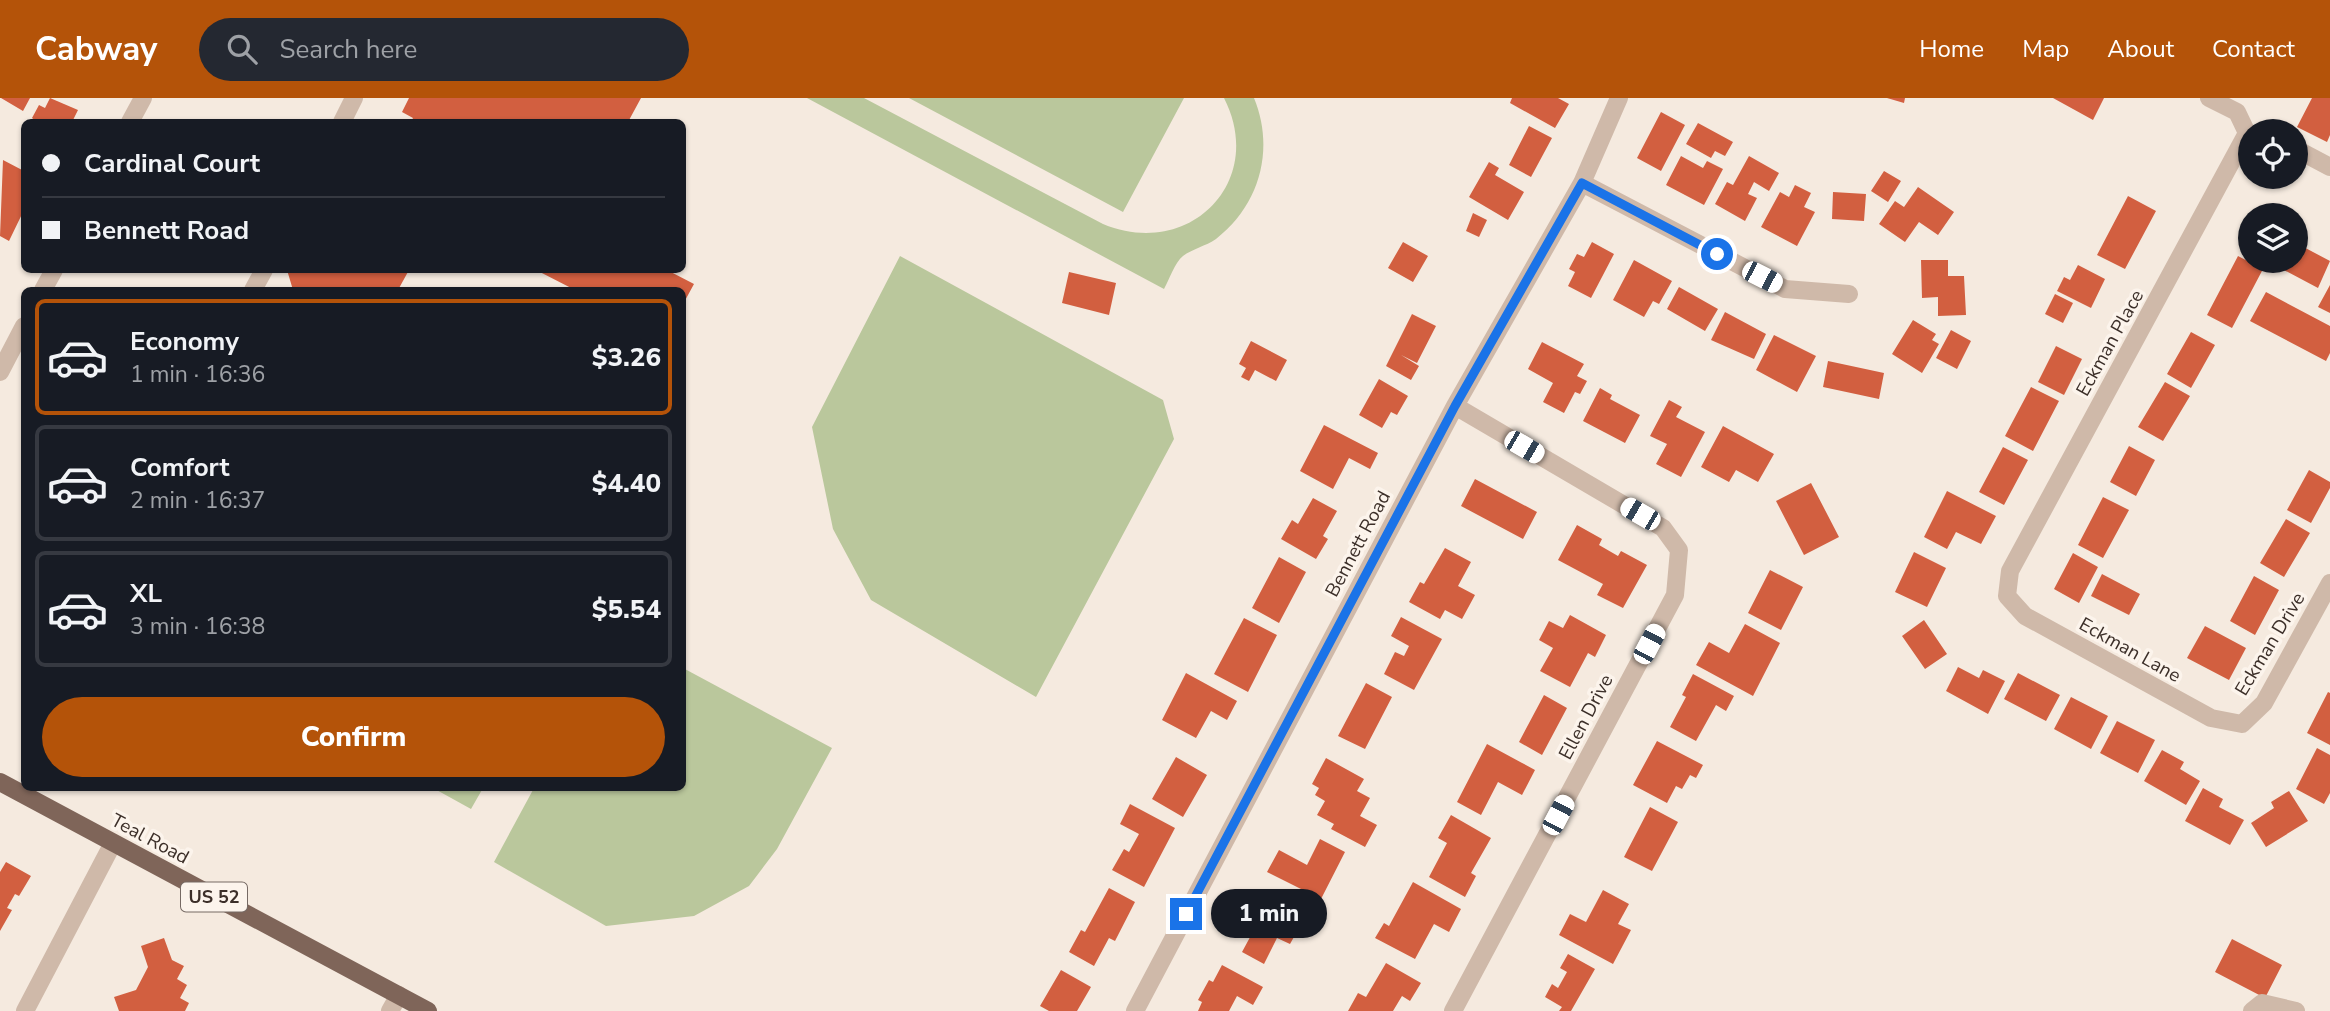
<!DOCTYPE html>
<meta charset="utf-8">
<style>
:root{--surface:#171b24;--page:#242831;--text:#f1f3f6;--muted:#9ea1a6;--line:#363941;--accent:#b45309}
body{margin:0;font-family:"Nunito Sans",sans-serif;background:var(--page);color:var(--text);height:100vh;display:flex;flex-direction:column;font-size:26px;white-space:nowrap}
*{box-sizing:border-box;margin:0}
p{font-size:23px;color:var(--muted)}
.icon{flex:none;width:38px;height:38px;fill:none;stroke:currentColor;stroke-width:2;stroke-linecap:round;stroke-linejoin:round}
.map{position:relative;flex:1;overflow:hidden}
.sheet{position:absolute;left:21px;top:189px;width:665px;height:504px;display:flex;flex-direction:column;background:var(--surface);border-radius:10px;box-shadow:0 2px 5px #0004}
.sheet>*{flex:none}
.banner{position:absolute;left:21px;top:21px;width:665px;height:154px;border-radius:10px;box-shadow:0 2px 5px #0004;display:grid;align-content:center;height:154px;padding:0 21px;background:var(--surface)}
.fabs{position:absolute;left:2238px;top:21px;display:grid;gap:14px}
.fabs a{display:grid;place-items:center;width:70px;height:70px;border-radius:50%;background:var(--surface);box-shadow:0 2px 5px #0004;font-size:35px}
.end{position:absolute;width:32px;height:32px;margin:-16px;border:9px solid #1a73e8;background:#fff;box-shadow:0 0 0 4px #fff}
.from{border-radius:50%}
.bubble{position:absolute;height:49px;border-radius:24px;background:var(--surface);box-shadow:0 2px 5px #0004;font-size:23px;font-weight:800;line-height:49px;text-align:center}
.car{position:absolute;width:21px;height:42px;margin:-21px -10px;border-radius:9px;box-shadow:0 0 5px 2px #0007;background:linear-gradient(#fff 24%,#345 0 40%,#fff 0 76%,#345 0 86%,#fff 0)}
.banner b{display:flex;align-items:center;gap:24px;height:66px;font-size:26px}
.banner b+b{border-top:2px solid var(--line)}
.banner i{width:18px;height:18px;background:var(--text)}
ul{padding:12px 0 0;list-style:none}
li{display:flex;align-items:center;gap:21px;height:116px;margin:0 14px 10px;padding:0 7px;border:4px solid var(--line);border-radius:10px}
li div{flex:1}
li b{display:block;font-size:26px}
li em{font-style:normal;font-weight:800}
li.selected{border-color:var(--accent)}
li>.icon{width:63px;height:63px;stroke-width:1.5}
.button{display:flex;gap:14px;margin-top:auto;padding:14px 21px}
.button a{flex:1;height:80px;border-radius:42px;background:var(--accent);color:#fff;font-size:28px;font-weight:800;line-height:80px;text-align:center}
header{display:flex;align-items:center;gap:42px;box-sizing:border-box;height:98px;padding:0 35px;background:var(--accent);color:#fff}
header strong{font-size:33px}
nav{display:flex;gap:38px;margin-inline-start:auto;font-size:24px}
.search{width:490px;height:63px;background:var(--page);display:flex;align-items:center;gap:18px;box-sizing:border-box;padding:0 24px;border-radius:38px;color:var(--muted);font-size:26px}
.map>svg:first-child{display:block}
</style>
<header>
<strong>Cabway</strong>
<div class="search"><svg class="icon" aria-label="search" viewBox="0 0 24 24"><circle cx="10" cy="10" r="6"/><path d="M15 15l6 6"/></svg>Search here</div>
<nav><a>Home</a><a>Map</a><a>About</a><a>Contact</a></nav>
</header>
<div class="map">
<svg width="2330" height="913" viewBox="0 0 2330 913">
<rect width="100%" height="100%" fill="#f5eadf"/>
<path fill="#bac79c" d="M807,0H864L1103,126C1189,162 1267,84 1224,0H1254C1275,51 1260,107 1216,141C1206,148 1192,151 1183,158C1175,164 1169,182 1164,191Z
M909,0H1184L1123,114Z
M900,158L1163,302L1174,341L1036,599L871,502L833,431L812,329Z
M683,570L832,650L777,751L749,788L694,818L606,828L494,764L534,690H682Z
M433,690H483L471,711Z"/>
<path fill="#d25f40" d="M1,0H30L23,13Z
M50,0L78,12L72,24H37L32,20L39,7L45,10Z
M409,0H641L628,24H411L413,20L402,14Z
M1512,0H1558L1569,6L1555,30L1510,5Z
M1887,0H1905L1904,5Z
M2053,0H2104L2093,22Z
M2312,0H2330V37L2327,44L2297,29Z
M1661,14L1685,27L1661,73L1637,60Z
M1698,25L1733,44L1725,58L1715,53L1711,60L1686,46Z
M1529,28L1552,40L1531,79L1509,67Z
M1681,58L1703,70L1707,63L1723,71L1704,107L1666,87Z
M1749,58L1779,75L1769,93L1754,84L1748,96L1757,100L1745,123L1715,106L1727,84L1733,87Z
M3,62L24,73V112L9,143L0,138Z
M1489,64L1499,70L1495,77L1524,94L1508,122L1469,99Z
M1884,73L1901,83L1888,104L1871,93Z
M1795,87L1811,95L1804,109L1815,114L1797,148L1761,129L1780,94L1789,99Z
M1918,89L1954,114L1938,137L1919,124L1905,144L1879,126L1895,103L1904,109Z
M1833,94L1866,96L1864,123L1832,121Z
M2128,98L2156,113L2125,171L2097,157Z
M1473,115L1487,122L1479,139L1466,133Z
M1403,144L1428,158L1413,184L1388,170Z
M1592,144L1614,156L1591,200L1568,188L1575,174L1569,171L1577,156L1584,159Z
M2296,145L2330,163L2318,190L2282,171L2286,163H2296Z
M2238,158L2263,171L2232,230L2207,217Z
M1634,162L1672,183L1659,206L1653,203L1644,219L1613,202Z
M1921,162H1948V178H1964L1966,217L1938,218V199L1922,200Z
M2078,167L2105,181L2091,210L2057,193L2064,179L2070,182Z
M287,172H409L398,192H293Z
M536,172H667L694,186L682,208V192H575Z
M1069,174L1116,185L1109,217L1062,205Z
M2330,187V215L2318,209Z
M1679,189L1718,211L1705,233L1667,211Z
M2266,194L2330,228V255L2326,263L2250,223Z
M2055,196L2073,205L2063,225L2045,216Z
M1725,214L1766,236L1754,261L1711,242Z
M1412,216L1436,228L1417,265L1401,257L1419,268L1411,282L1386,268Z
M1913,222L1936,236L1932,242L1939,246L1922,275L1892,256Z
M1951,232L1971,243L1957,271L1936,260Z
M2191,234L2215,247L2191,290L2167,276Z
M1774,237L1816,258L1797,294L1756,272Z
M1251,243L1287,262L1276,283L1255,272L1249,283L1241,279L1246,270L1239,266Z
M1542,244L1584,266L1577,278L1587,283L1580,296L1575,294L1564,315L1543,304L1553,285L1528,271Z
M2056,248L2082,261L2064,297L2038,284Z
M1828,263L1884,275L1879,301L1823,289Z
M1379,281L1408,298L1397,317L1391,314L1382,330L1359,317Z
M2165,284L2190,298L2163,343L2138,329Z
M2031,289L2059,303L2033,353L2005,338Z
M1600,290L1612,297L1610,301L1640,317L1625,345L1583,323Z
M1669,302L1682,309L1676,319L1705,334L1681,379L1656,366L1667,346L1650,338Z
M1324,327L1378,355L1370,371L1349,360L1333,391L1300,373Z
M1723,328L1774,356L1758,384L1736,372L1729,384L1701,369Z
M2129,348L2155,362L2136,398L2110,384Z
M2003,349L2028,362L2004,407L1979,394Z
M2309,372L2330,384V390L2311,425L2287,412Z
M1475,381L1537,414L1523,441L1461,408Z
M1811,385L1839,439L1804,457L1776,403Z
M1947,393L1996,418L1981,446L1956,434L1947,451L1924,439Z
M2103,399L2129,412L2103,460L2078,447Z
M1313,400L1337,413L1323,438L1328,441L1316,461L1281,441L1292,422L1298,426Z
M2286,421L2310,435L2284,479L2260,465Z
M1577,427L1602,441L1599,447L1618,458L1621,453L1647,467L1623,510L1597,497L1603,486L1558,462Z
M1445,450L1471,464L1458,488L1475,497L1462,521L1445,512L1440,521L1409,504L1420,484L1424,486Z
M1914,454L1946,470L1927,509L1895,494Z
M2073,455L2098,469L2079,505L2054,491Z
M1279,459L1306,474L1279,525L1252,510Z
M1770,472L1803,489L1781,532L1748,515Z
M2102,476L2140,496L2129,517L2091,498Z
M2254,478L2279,492L2255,537L2230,523Z
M1570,517L1606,537L1595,559L1588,555L1570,589L1540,573L1553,550L1539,542L1549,523L1563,530Z
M1401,519L1442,541L1414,592L1384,576L1395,554L1404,558L1409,548L1391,538Z
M1244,520L1277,537L1248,594L1214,576Z
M1924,522L1947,556L1925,571L1902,538Z
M1745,526L1780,545L1753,598L1696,567L1709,544L1729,555Z
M2205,528L2246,550L2229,582L2187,560Z
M1958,569L1979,580L1983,572L2005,583L1988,616L1946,593Z
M1186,575L1237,603L1227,622L1211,613L1196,640L1162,622Z
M2018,575L2060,597L2046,623L2004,601Z
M1693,576L1734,598L1726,613L1716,607L1696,643L1670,629L1686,599L1682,597Z
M1366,585L1392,599L1365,651L1338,638Z
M2328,594L2330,595V647L2307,635Z
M1544,597L1567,610L1542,657L1519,644Z
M2071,599L2108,618L2091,651L2054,631Z
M2117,623L2155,642L2138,675L2100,655Z
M1657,643L1703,667L1696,680L1690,677L1682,691L1676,688L1667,705L1633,687Z
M1487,646L1535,672L1522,697L1498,684L1481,717L1457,704Z
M2317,650L2330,657V695L2324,706L2296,691Z
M2162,652L2184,664L2180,671L2200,683L2186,707L2144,683Z
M1176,659L1207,677L1183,719L1152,701Z
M1326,660L1364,681L1357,693L1370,700L1360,718L1377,727L1365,749L1331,731L1334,726L1317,717L1325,703L1315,697L1319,690L1312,686Z
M2203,690L2223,701L2219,709L2244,722L2230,747L2185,723Z
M2289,693L2308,723L2266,749L2251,725L2274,710L2271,704Z
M1130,706L1175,730L1144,789L1112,772L1124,751L1129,754L1139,736L1120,726Z
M1650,709L1678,724L1652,773L1624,759Z
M1451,717L1491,740L1471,775L1476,778L1465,799L1429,779L1447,745L1438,740Z
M1320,741L1345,754L1321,801L1267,774L1279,752L1307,767Z
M6,764L31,778L19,798L15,796L7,810L12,812L0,833V774Z
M1413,784L1461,811L1449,834L1434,826L1415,861L1375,840L1384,825L1389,828Z
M1109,790L1135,804L1115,843L1109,840L1094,868L1069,854L1081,832L1085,834Z
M1603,792L1629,806L1618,826L1631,832L1613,866L1559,837L1570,816L1586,824Z
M1258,808L1299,830L1290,846L1277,840L1264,866L1242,854L1255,830L1248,826Z
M164,840L172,862L184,868L177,881L187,887L180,900L189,905L185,913H119L114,899L136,892L148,869L141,848Z
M2232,841L2282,867L2265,900L2215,874Z
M1568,856L1595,871L1571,913H1559L1562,909L1545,899L1552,886L1558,890L1567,874L1560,870Z
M1386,865L1421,885L1410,903L1402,898L1393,913H1348L1358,895L1366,899Z
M1222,867L1263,889L1253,907L1237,898L1229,913H1198L1202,904L1198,902L1209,882L1213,884Z
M1061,872L1091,889L1077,913H1049L1040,908Z"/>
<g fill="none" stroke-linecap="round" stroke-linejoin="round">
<path stroke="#cfb9a9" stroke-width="18" d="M2209,0L2237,14L2247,35L2010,473L2007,498L2025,518L2211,620L2242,626L2264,605L2330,485
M130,24L143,0
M342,24L354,0
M2296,51L2330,69
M1582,85L1785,191L1849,196
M43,192L54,172
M253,192L264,172
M0,274L24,228
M25,913L113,745
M390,913L399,897
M1135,913L1455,308L1582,85L1619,0
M1453,913L1675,497L1679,452L1663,430L1455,308
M2252,913L2262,905L2296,913"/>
<path stroke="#7f6559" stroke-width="18" d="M0,684L428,913"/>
</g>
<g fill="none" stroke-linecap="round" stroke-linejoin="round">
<path stroke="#1a73e8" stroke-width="9" d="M1186,816L1455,308L1582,85L1717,156"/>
</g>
<g text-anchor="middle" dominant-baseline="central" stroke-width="7" stroke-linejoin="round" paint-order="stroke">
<rect fill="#fcf4ec" stroke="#766a64" stroke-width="2" x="181" y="784.5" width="66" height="29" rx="5"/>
<g font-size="18" font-weight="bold" fill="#3c2f29">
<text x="214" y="799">US 52</text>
</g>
<g font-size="19" fill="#3c2f29" stroke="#fcf4ec">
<text transform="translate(2110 245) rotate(-61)">Eckman Place</text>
<text transform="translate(1358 446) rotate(-62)">Bennett Road</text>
<text transform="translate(2270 546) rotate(-59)">Eckman Drive</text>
<text transform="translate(2130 552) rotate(29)">Eckman Lane</text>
<text transform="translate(1586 619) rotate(-62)">Ellen Drive</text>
<text transform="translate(150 741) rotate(28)">Teal Road</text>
</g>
</g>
</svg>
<div class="fabs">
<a><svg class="icon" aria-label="locate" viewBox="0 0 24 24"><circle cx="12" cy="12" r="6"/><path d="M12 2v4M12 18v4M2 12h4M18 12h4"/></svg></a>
<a><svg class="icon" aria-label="layers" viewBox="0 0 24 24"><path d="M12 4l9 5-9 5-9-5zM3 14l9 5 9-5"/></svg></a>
</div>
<i class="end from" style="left:1717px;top:156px"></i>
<i class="end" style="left:1186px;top:816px"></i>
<div class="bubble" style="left:1211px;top:791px;width:116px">1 min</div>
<i class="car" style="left:1762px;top:179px;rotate:117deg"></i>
<i class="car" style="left:1524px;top:349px;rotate:120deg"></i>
<i class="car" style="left:1640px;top:416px;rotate:300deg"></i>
<i class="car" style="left:1649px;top:546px;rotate:28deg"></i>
<i class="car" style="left:1558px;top:717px;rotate:28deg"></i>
<div class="banner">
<b><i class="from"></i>Cardinal Court</b>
<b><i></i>Bennett Road</b>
</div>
<section class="sheet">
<ul>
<li class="selected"><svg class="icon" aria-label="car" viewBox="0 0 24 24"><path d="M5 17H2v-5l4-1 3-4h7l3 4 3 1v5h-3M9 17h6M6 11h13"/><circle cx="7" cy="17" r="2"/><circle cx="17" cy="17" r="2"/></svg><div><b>Economy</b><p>1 min · 16:36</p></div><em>$3.26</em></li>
<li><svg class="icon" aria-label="car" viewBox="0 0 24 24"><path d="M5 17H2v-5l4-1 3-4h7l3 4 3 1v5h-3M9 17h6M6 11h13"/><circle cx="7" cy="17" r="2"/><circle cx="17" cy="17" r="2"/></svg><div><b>Comfort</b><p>2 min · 16:37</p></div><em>$4.40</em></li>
<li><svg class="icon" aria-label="car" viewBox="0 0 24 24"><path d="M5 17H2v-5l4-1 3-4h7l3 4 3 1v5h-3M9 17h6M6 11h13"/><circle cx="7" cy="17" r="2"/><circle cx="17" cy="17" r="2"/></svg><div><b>XL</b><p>3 min · 16:38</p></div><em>$5.54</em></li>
</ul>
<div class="button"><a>Confirm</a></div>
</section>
</div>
